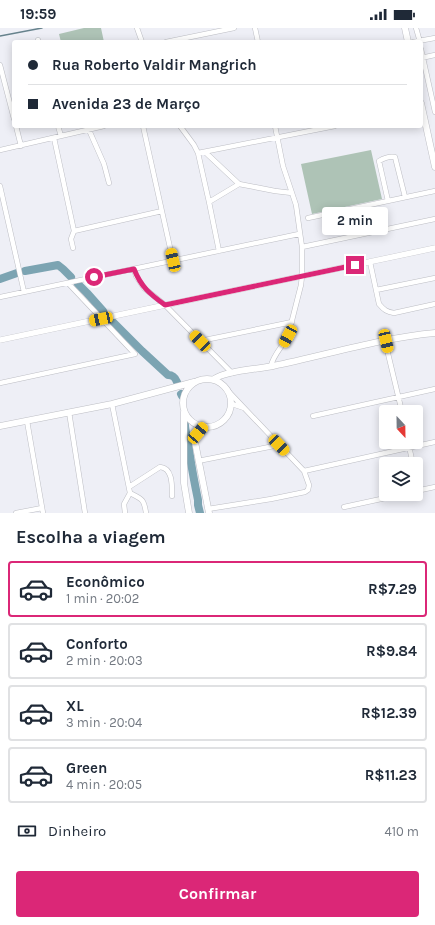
<!DOCTYPE html>
<html lang="pt">
<meta charset="utf-8">
<style>
:root{--surface:#fff;--page:#f6f6f7;--text:#1f2937;--muted:#747a83;--line:#e0e1e3;--accent:#db2777}
body{margin:0;font-family:Karla,sans-serif;background:var(--page);color:var(--text);height:100vh;display:flex;flex-direction:column;font-size:15px;white-space:nowrap}
*{box-sizing:border-box;margin:0}
p{font-size:13px;color:var(--muted)}
.icon{flex:none;width:22px;height:22px;fill:none;stroke:currentColor;stroke-width:2;stroke-linecap:round;stroke-linejoin:round}
.map{position:relative;height:485px;overflow:hidden}
.side{display:flex;flex-direction:column;background:var(--surface);flex:1}
.side>*{flex:none}
.hud{position:absolute;left:12px;top:12px;width:411px;height:88px;border-radius:4px;box-shadow:0 2px 10px #0003;display:grid;align-content:center;height:88px;padding:0 16px;background:var(--surface)}
.needle{width:26px;rotate:158deg}
.controls{position:absolute;left:379px;top:377px;display:grid;gap:8px}
.controls a{display:grid;place-items:center;width:44px;height:44px;border-radius:4px;background:var(--surface);box-shadow:0 2px 10px #0003;font-size:20px}
.end{position:absolute;width:18px;height:18px;margin:-9px;border:5px solid #db2777;background:#fff;box-shadow:0 0 0 2px #fff}
.from{border-radius:50%}
.bubble{position:absolute;height:28px;border-radius:4px;background:var(--surface);box-shadow:0 2px 10px #0003;font-size:13px;font-weight:700;line-height:28px;text-align:center}
.car{position:absolute;width:12px;height:24px;margin:-12px -6px;border-radius:5px;box-shadow:0 0 3px 1px #0007;background:linear-gradient(#f5c518 24%,#345 0 40%,#f5c518 0 76%,#345 0 86%,#f5c518 0)}
.hud b{display:flex;align-items:center;gap:14px;height:38px;font-size:15px}
.hud b+b{border-top:1px solid var(--line)}
.hud i{width:10px;height:10px;background:var(--text)}
ul{padding:0;list-style:none}
li{display:flex;align-items:center;gap:12px;height:56px;margin:0 8px 6px;padding:0 8px;border:2px solid var(--line);border-radius:4px}
li div{flex:1}
li b{display:block;font-size:15px}
li em{font-style:normal;font-weight:700}
li.on{border-color:var(--accent)}
li>.icon{width:36px;height:36px;stroke-width:1.5}
h2{padding:0 16px;font-size:18px;line-height:48px}
.pay{display:flex;align-items:center;gap:10px;height:44px;padding:0 16px;font-size:15px}
.pay p{margin-inline-start:auto}
.action{display:flex;gap:8px;margin-top:auto;padding:8px 16px}
.action a{flex:1;height:46px;border-radius:4px;background:var(--accent);color:#fff;font-size:16px;font-weight:700;line-height:46px;text-align:center}
.status{display:flex;justify-content:space-between;align-items:center;height:28px;padding:0 20px;background:var(--surface);direction:ltr}
.status svg{height:11px;fill:currentColor}
.map>svg:first-child{display:block}
</style>
<div class="status"><b>19:59</b><svg viewBox="0 0 49 12"><path d="M0 12V9h3v3zM5 12V6h3v6zM10 12V3h3v9zM15 12V0h3v12zM26 1h20v11H26zM47 4h2v5h-2z"/></svg></div>
<div class="map">
<svg width="435" height="485" viewBox="0 0 435 485">
<rect width="100%" height="100%" fill="#eeeff6"/>
<path fill="#aec3b6" d="M84,0H101L104,14H61L59,6Z
M371,122L382,171L312,186L301,136Z"/>
<g fill="none" stroke-linecap="round" stroke-linejoin="round">
<path stroke="#66828c" stroke-width="1.5" d="M0,8L42,0"/>
<path stroke="#7ca4b2" stroke-width="8" d="M25,243L58,237L63,241L71,249
M0,251L17,245
M78,256L87,265L103,283
M112,293L142,323L168,347C173,347 175,349 177,354
M181,366L182,368
M185,397C185,402 187,408 188,413C190,433 194,452 198,472V477L200,485"/>
<defs>
<path id="minor" d="M137,0L142,14
M255,0L258,14
M416,0L420,14
M38,12V14
M166,14L234,0
M413,14L435,10
M421,21L435,84
M421,30L435,27
M0,37L14,91
M16,98L21,118
M58,98L61,108
M143,98L173,233
M180,98L194,117L198,125L209,174L219,223
M89,102L104,136L109,155
M54,110L74,203L162,183
M0,122L104,98
M205,124L239,156L275,163L292,165
M198,125L335,98
M0,158L24,264
M388,173L379,133C384,130 389,128 395,129L405,169
M209,174L239,156
M308,190L435,163
M302,219L435,191
M73,220L71,211L74,203
M370,234L379,276C384,282 387,284 394,285L435,276
M134,241L136,248L144,260L165,277L232,345
M68,255L135,326
M376,262L435,250
M0,269L299,206
M200,313L292,294
M385,313L402,384
M271,338C273,327 283,318 288,308L301,257L302,248V219L296,177L283,138L275,98
M0,355L135,326
M229,364L304,443L435,414
M112,376L130,465L124,476L125,485
M232,376L244,380
M69,384L85,485
M313,388L435,361
M27,393L43,485
M408,414L413,436
M198,433L279,417
M416,447L420,463
M129,459L160,439C173,440 172,458 172,468
M416,463L435,459
M130,465C142,471 144,471 146,485
M344,479L404,466
M208,481L271,471L305,464L308,462L309,457L304,443
M16,485L42,480"/>
<path id="tertiary" d="M0,312L435,220"/>
<path id="secondary" d="M405,0L408,14
M421,75L435,139
M183 375a24 24 0 1 1 48 0a24 24 0 1 1-48 0Z
M214,351C225,343 258,341 273,338C327,327 380,310 435,305
M184,384V455L189,485
M0,398L112,376L194,354
M203,399L198,405L195,414L209,485"/>
</defs>
<use href="#minor" stroke="#bdbec4" stroke-width="5.5"/>
<use href="#tertiary" stroke="#bdbec4" stroke-width="6"/>
<use href="#secondary" stroke="#bdbec4" stroke-width="7"/>
<use href="#minor" stroke="#fff" stroke-width="4.5"/>
<use href="#tertiary" stroke="#fff" stroke-width="5.5"/>
<use href="#secondary" stroke="#fff" stroke-width="6"/>
</g>
<g fill="none" stroke-linecap="round" stroke-linejoin="round">
<path stroke="#db2777" stroke-width="5" d="M94,249L134,241C141,259 150,266 165,277L355,237"/>
</g>
</svg>
<div class="controls">
<a><svg class="needle" viewBox="-14 -14 28 28"><path d="M0-13l5 13h-10z" fill="#e53935"/><path d="M0 13l5-13h-10z" fill="#747a83"/></svg></a>
<a><svg class="icon" aria-label="layers" viewBox="0 0 24 24"><path d="M12 4l9 5-9 5-9-5zM3 14l9 5 9-5"/></svg></a>
</div>
<i class="end from" style="left:94px;top:249px"></i>
<i class="end" style="left:355px;top:237px"></i>
<div class="bubble" style="left:322px;top:179px;width:66px">2 min</div>
<i class="car" style="left:173px;top:232px;rotate:347deg"></i>
<i class="car" style="left:101px;top:291px;rotate:258deg"></i>
<i class="car" style="left:288px;top:308px;rotate:209deg"></i>
<i class="car" style="left:200px;top:313px;rotate:316deg"></i>
<i class="car" style="left:386px;top:313px;rotate:167deg"></i>
<i class="car" style="left:198px;top:405px;rotate:40deg"></i>
<i class="car" style="left:279px;top:417px;rotate:136deg"></i>
<div class="hud">
<b><i class="from"></i>Rua Roberto Valdir Mangrich</b>
<b><i></i>Avenida 23 de Março</b>
</div>
</div>
<section class="side">
<h2>Escolha a viagem</h2>
<ul>
<li class="on"><svg class="icon" aria-label="car" viewBox="0 0 24 24"><path d="M5 17H2v-5l4-1 3-4h7l3 4 3 1v5h-3M9 17h6M6 11h13"/><circle cx="7" cy="17" r="2"/><circle cx="17" cy="17" r="2"/></svg><div><b>Econômico</b><p>1 min · 20:02</p></div><em>R$7.29</em></li>
<li><svg class="icon" aria-label="car" viewBox="0 0 24 24"><path d="M5 17H2v-5l4-1 3-4h7l3 4 3 1v5h-3M9 17h6M6 11h13"/><circle cx="7" cy="17" r="2"/><circle cx="17" cy="17" r="2"/></svg><div><b>Conforto</b><p>2 min · 20:03</p></div><em>R$9.84</em></li>
<li><svg class="icon" aria-label="car" viewBox="0 0 24 24"><path d="M5 17H2v-5l4-1 3-4h7l3 4 3 1v5h-3M9 17h6M6 11h13"/><circle cx="7" cy="17" r="2"/><circle cx="17" cy="17" r="2"/></svg><div><b>XL</b><p>3 min · 20:04</p></div><em>R$12.39</em></li>
<li><svg class="icon" aria-label="car" viewBox="0 0 24 24"><path d="M5 17H2v-5l4-1 3-4h7l3 4 3 1v5h-3M9 17h6M6 11h13"/><circle cx="7" cy="17" r="2"/><circle cx="17" cy="17" r="2"/></svg><div><b>Green</b><p>4 min · 20:05</p></div><em>R$11.23</em></li>
</ul>
<div class="pay"><svg class="icon" aria-label="cash" viewBox="0 0 24 24"><path d="M3 7h18v10H3z"/><circle cx="12" cy="12" r="2"/></svg>Dinheiro<p>410 m</p></div>
<div class="action"><a>Confirmar</a></div>
</section>
